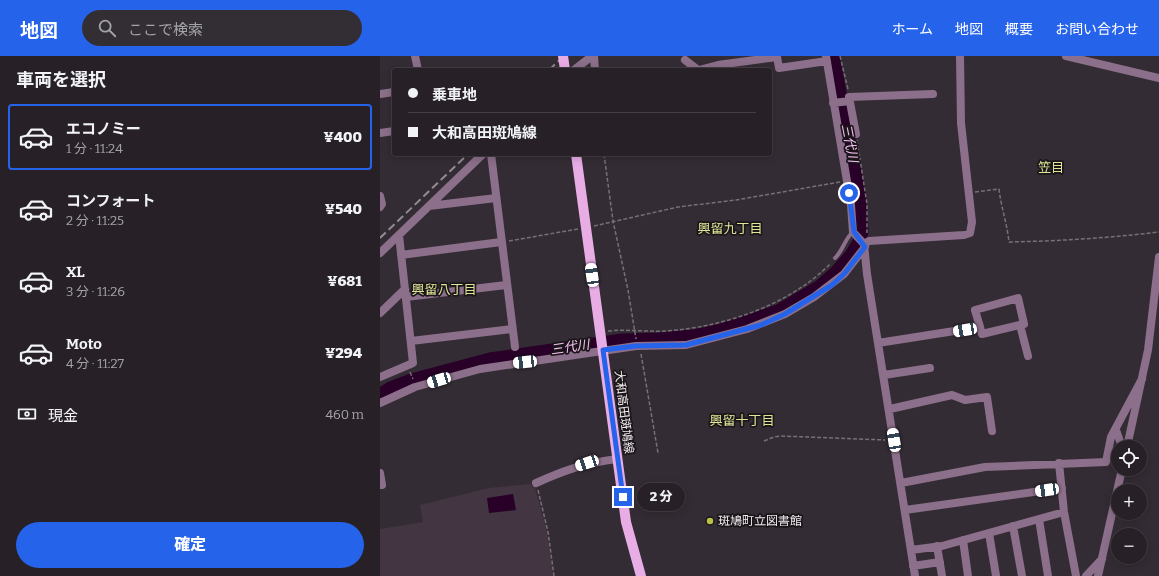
<!DOCTYPE html>
<html lang="ja">
<meta charset="utf-8">
<style>
:root{--surface:#272127;--page:#332e33;--text:#f1f3f6;--muted:#a4a3a7;--line:#433e44;--accent:#2563eb}
body{margin:0;font-family:Bitter,"Noto Sans JP",serif;background:var(--page);color:var(--text);height:100vh;display:flex;flex-direction:column;font-size:15px;white-space:nowrap}
*{box-sizing:border-box;margin:0}
p{font-size:13px;color:var(--muted)}
.icon{flex:none;width:22px;height:22px;fill:none;stroke:currentColor;stroke-width:2;stroke-linecap:round;stroke-linejoin:round}
.map{position:relative;flex:1;overflow:hidden}
.sheet{display:flex;flex-direction:column;background:var(--surface);width:380px}
.sheet>*{flex:none}
.top-card{position:absolute;left:12px;top:12px;width:380px;height:88px;border-radius:4px;box-shadow:0 2px 10px #0003,0 0 0 1px var(--line);display:grid;align-content:center;height:88px;padding:0 16px;background:var(--surface)}
.tools{position:absolute;left:731px;top:384px;display:grid;gap:8px}
.tools a{display:grid;place-items:center;width:36px;height:36px;border-radius:50%;background:var(--surface);box-shadow:0 2px 10px #0003,0 0 0 1px var(--line);font-size:20px}
.end{position:absolute;width:18px;height:18px;margin:-9px;border:5px solid #2563eb;background:#fff;box-shadow:0 0 0 2px #fff}
.from{border-radius:50%}
.bubble{position:absolute;height:28px;border-radius:14px;background:var(--surface);box-shadow:0 2px 10px #0003,0 0 0 1px var(--line);font-size:13px;font-weight:800;line-height:28px;text-align:center}
.car{position:absolute;width:12px;height:24px;margin:-12px -6px;border-radius:5px;box-shadow:0 0 3px 1px #0007;background:linear-gradient(#fff 24%,#345 0 40%,#fff 0 76%,#345 0 86%,#fff 0)}
.top-card b{display:flex;align-items:center;gap:14px;height:38px;font-size:15px}
.top-card b+b{border-top:1px solid var(--line)}
.top-card i{width:10px;height:10px;background:var(--text)}
ul{padding:0;list-style:none}
li{display:flex;align-items:center;gap:12px;height:66px;margin:0 8px 6px;padding:0 8px;border:2px solid transparent;border-radius:4px}
li div{flex:1}
li b{display:block;font-size:15px}
li em{font-style:normal;font-weight:800}
li.selected{border-color:var(--accent)}
li>.icon{width:36px;height:36px;stroke-width:1.5}
h2{padding:0 16px;font-size:18px;line-height:48px}
.pay{display:flex;align-items:center;gap:10px;height:44px;padding:0 16px;font-size:15px}
.pay p{margin-inline-start:auto}
.primary-button{display:flex;gap:8px;margin-top:auto;padding:8px 16px}
.primary-button a{flex:1;height:46px;border-radius:24px;background:var(--accent);color:#fff;font-size:16px;font-weight:800;line-height:46px;text-align:center}
header{display:flex;align-items:center;gap:24px;box-sizing:border-box;height:56px;padding:0 20px;background:var(--accent);color:#fff}
header strong{font-size:19px}
nav{display:flex;gap:22px;margin-inline-start:auto;font-size:14px}
.search{width:280px;height:36px;background:var(--page);display:flex;align-items:center;gap:10px;box-sizing:border-box;padding:0 14px;border-radius:22px;color:var(--muted);font-size:15px}
main{display:flex;flex:1;min-height:0}
.map>svg:first-child{display:block}
</style>
<header>
<strong>地図</strong>
<div class="search"><svg class="icon" aria-label="search" viewBox="0 0 24 24"><circle cx="10" cy="10" r="6"/><path d="M15 15l6 6"/></svg>ここで検索</div>
<nav><a>ホーム</a><a>地図</a><a>概要</a><a>お問い合わせ</a></nav>
</header>
<main>
<section class="sheet">
<h2>車両を選択</h2>
<ul>
<li class="selected"><svg class="icon" aria-label="car" viewBox="0 0 24 24"><path d="M5 17H2v-5l4-1 3-4h7l3 4 3 1v5h-3M9 17h6M6 11h13"/><circle cx="7" cy="17" r="2"/><circle cx="17" cy="17" r="2"/></svg><div><b>エコノミー</b><p>1 分 · 11:24</p></div><em>¥400</em></li>
<li><svg class="icon" aria-label="car" viewBox="0 0 24 24"><path d="M5 17H2v-5l4-1 3-4h7l3 4 3 1v5h-3M9 17h6M6 11h13"/><circle cx="7" cy="17" r="2"/><circle cx="17" cy="17" r="2"/></svg><div><b>コンフォート</b><p>2 分 · 11:25</p></div><em>¥540</em></li>
<li><svg class="icon" aria-label="car" viewBox="0 0 24 24"><path d="M5 17H2v-5l4-1 3-4h7l3 4 3 1v5h-3M9 17h6M6 11h13"/><circle cx="7" cy="17" r="2"/><circle cx="17" cy="17" r="2"/></svg><div><b>XL</b><p>3 分 · 11:26</p></div><em>¥681</em></li>
<li><svg class="icon" aria-label="car" viewBox="0 0 24 24"><path d="M5 17H2v-5l4-1 3-4h7l3 4 3 1v5h-3M9 17h6M6 11h13"/><circle cx="7" cy="17" r="2"/><circle cx="17" cy="17" r="2"/></svg><div><b>Moto</b><p>4 分 · 11:27</p></div><em>¥294</em></li>
</ul>
<div class="pay"><svg class="icon" aria-label="cash" viewBox="0 0 24 24"><path d="M3 7h18v10H3z"/><circle cx="12" cy="12" r="2"/></svg>現金<p>460 m</p></div>
<div class="primary-button"><a>確定</a></div>
</section>
<div class="map">
<svg width="779" height="520" viewBox="0 0 779 520">
<rect width="100%" height="100%" fill="#342c34"/>
<path fill="#433642" d="M150,428L155,432L167,476L173,520H0V473L43,466L40,449L109,432Z"/>
<path fill="#280028" d="M133,438L136,454L109,457L107,442Z"/>
<g fill="none" stroke-linecap="round" stroke-linejoin="round">
<path stroke="#280028" stroke-width="13" d="M0,339L10,332L31,324L110,303L242,284L279,283L313,280L341,274L398,255L440,230L455,217L471,199L480,184L482,176L480,140L453,0"/>
<path stroke="#777077" stroke-width="1.5" stroke-dasharray="4 2" stroke-linecap="butt" d="M460,0L468,33
M477,84L487,148V177
M224,98L233,165L248,234L256,283
M595,136L619,133C621,151 627,167 629,186C679,185 729,182 779,176
M214,170L298,151L356,144L460,126
M129,185L198,173
M228,275C248,273 266,276 286,275C344,271 410,249 451,207
M261,298L278,397
M30,316L33,323
M384,385L394,381L401,380L505,384
M158,434L168,476L174,520"/>
<path stroke="#8c6f8a" stroke-width="4" d="M455,202C463,195 465,182 473,176"/>
<path stroke="#8c6f8a" stroke-width="8" d="M35,0L38,14
M214,0L215,14
M446,0L471,149L473,176L484,188L487,218L535,520
M686,0L779,22
M305,4L318,14
M194,14L212,0
M319,14L338,9L397,1L399,12L447,5
M0,38L14,36
M453,47L470,45
M0,77L14,75
M476,78L469,41L553,38
M111,98L135,291
M0,140L2,148L0,151
M49,150L116,142
M484,188L489,185L584,179L590,177L592,166L581,67L580,0
M0,197L103,98
M21,199L121,186
M26,241L126,229
M0,257L25,233
M640,269L648,300
M31,285L132,273
M498,287L600,271L595,254L638,242L644,268L602,278L600,271
M504,319L550,312
M0,321L33,307L19,179
M0,347L35,331L100,313L256,290L306,289L367,273L405,258L434,241L464,218L485,191
M510,353L572,339L585,344L607,341L612,375
M736,374L742,391
M747,391L768,294L779,201
M679,407L684,456L696,520
M0,417L2,429H0
M156,427C185,414 205,407 237,403
M521,427L605,411L726,406L731,381L762,323
M525,454L682,432
M659,463L668,520
M633,470L642,520
M609,477L616,520
M583,484L588,520
M557,490L562,520
M531,494L562,490L684,456
M533,510L560,506
M706,520L722,503
M718,520L742,413"/>
<path stroke="#e9ade6" stroke-width="10" d="M196,98L246,466L261,520"/>
<path stroke="#928b92" stroke-width="2" stroke-dasharray="8 4" stroke-linecap="butt" d="M169,14L184,0
M0,182L88,98"/>
<path stroke="#e9ade6" stroke-width="10" d="M183,0L185,14"/>
</g>
<g fill="none" stroke-linecap="round" stroke-linejoin="round">
<path stroke="#2563eb" stroke-width="5" d="M243,441L223,294L256,290L306,289L381,269L405,258L452,229L464,218L485,191L474,176L469,137"/>
</g>
<circle fill="#bac045" stroke="#1a1619" stroke-width="1.5" cx="330" cy="465" r="4"/>
<g text-anchor="middle" dominant-baseline="central" stroke-width="3.5" stroke-linejoin="round" paint-order="stroke">
<g font-size="12" fill="#f0eaef" stroke="#1a1619">
<text transform="translate(244 356) rotate(83)">大和高田斑鳩線</text>
</g>
<g font-size="12" fill="#f0eaef" stroke="#1a1619" text-anchor="start">
<text x="338" y="465">斑鳩町立図書館</text>
</g>
<g font-size="13" font-style="italic" fill="#f9c2f6" stroke="#1a1619">
<text transform="translate(470 87) rotate(79)">三代川</text>
<text transform="translate(190 291) rotate(-8)">三代川</text>
</g>
<g font-size="13" fill="#dfe597" stroke="#1a1619">
<text x="671" y="111">笠目</text>
<text x="350" y="172">興留九丁目</text>
<text x="64" y="233">興留八丁目</text>
<text x="362" y="364">興留十丁目</text>
</g>
</g>
</svg>
<div class="tools">
<a><svg class="icon" aria-label="locate" viewBox="0 0 24 24"><circle cx="12" cy="12" r="6"/><path d="M12 2v4M12 18v4M2 12h4M18 12h4"/></svg></a>
<a>+</a>
<a>−</a>
</div>
<i class="end from" style="left:469px;top:137px"></i>
<i class="end" style="left:243px;top:441px"></i>
<div class="bubble" style="left:257px;top:427px;width:48px">2 分</div>
<i class="car" style="left:212px;top:219px;rotate:352deg"></i>
<i class="car" style="left:585px;top:274px;rotate:260deg"></i>
<i class="car" style="left:145px;top:306px;rotate:264deg"></i>
<i class="car" style="left:59px;top:324px;rotate:253deg"></i>
<i class="car" style="left:514px;top:384px;rotate:351deg"></i>
<i class="car" style="left:207px;top:407px;rotate:252deg"></i>
<i class="car" style="left:667px;top:434px;rotate:262deg"></i>
<div class="top-card">
<b><i class="from"></i>乗車地</b>
<b><i></i>大和高田斑鳩線</b>
</div>
</div>
</main>
